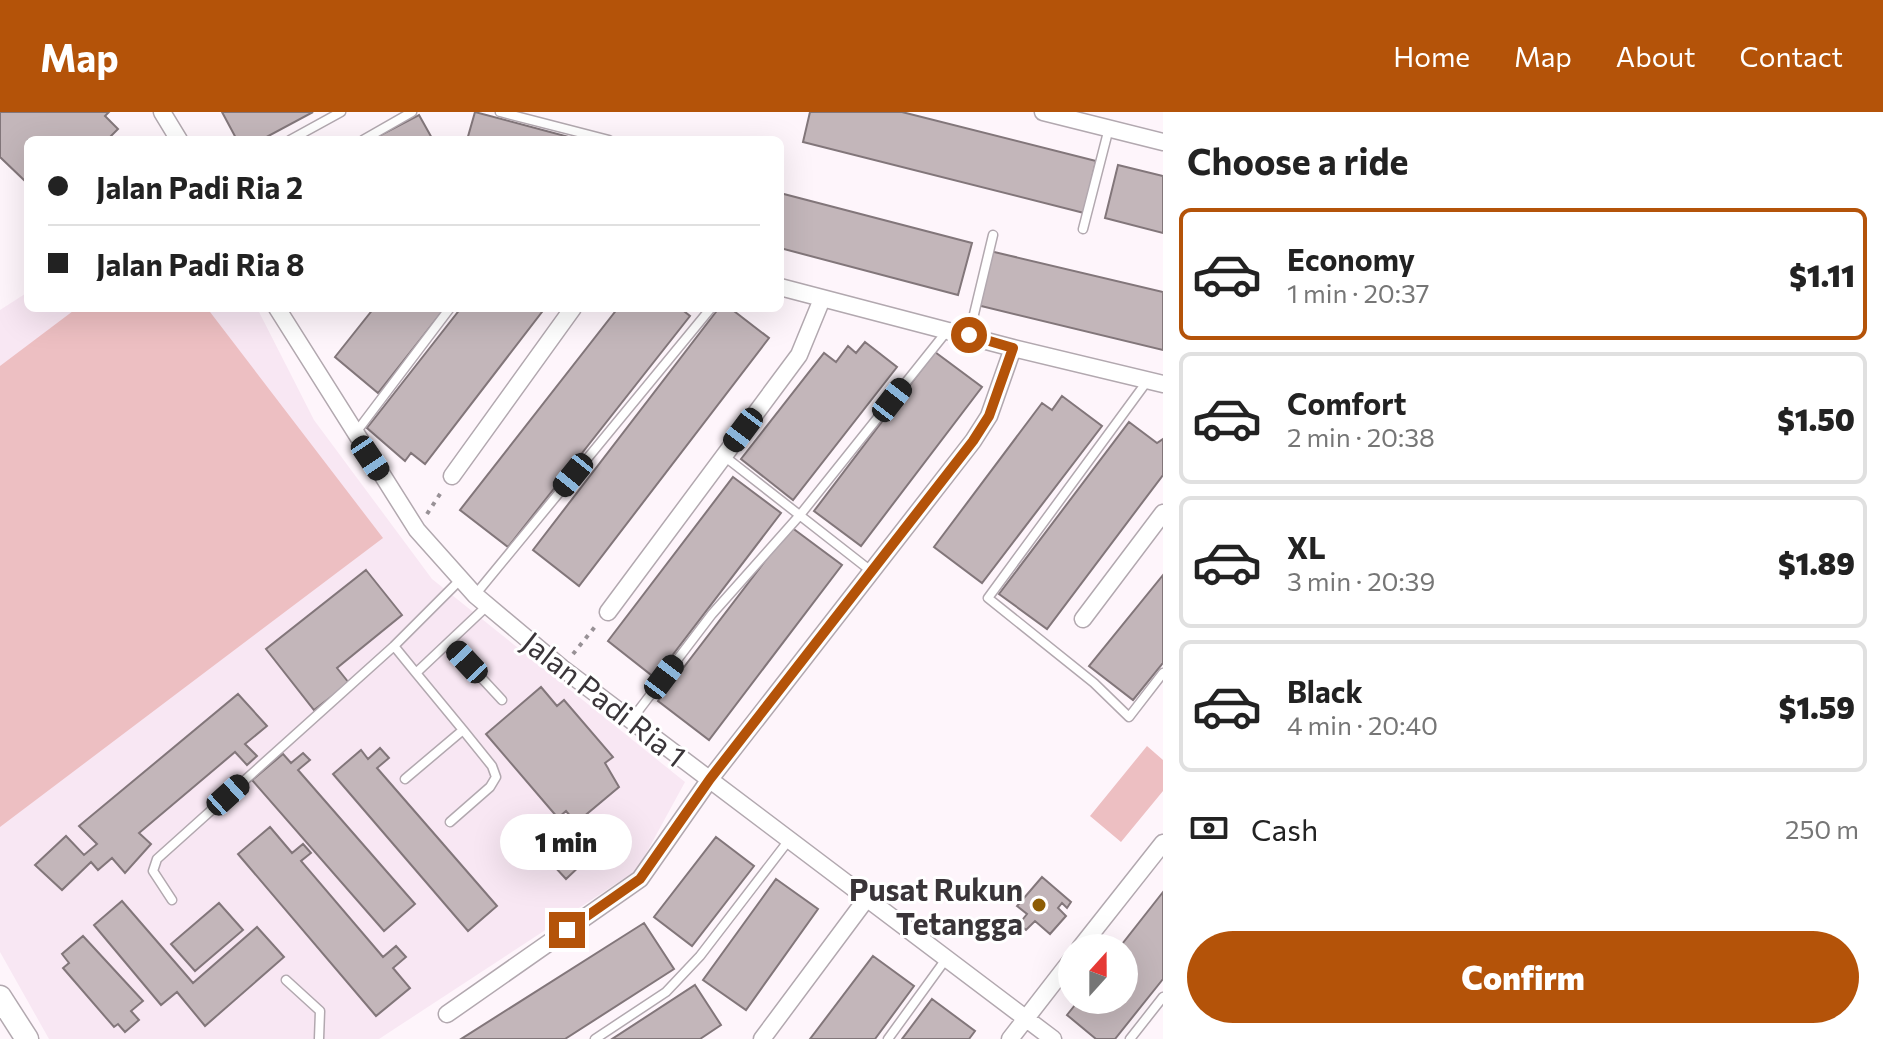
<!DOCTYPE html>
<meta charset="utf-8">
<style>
:root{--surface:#fff;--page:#f2f2f2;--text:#222;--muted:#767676;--line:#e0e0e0;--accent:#b45309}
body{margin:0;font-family:Commissioner,sans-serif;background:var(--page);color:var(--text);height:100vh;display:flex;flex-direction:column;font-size:30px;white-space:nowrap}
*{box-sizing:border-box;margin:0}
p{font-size:26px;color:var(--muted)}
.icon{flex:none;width:44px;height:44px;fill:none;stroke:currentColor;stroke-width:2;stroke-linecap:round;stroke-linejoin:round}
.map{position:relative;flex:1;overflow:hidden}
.drawer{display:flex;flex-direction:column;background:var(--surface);width:720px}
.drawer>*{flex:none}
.top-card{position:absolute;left:24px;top:24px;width:760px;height:176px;border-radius:12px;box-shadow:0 8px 32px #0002;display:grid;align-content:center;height:176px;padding:0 24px;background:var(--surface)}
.needle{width:52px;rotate:21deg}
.buttons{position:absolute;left:1058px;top:822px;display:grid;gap:16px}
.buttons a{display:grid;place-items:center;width:80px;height:80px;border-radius:50%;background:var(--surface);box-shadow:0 8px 32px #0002;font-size:40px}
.end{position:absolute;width:36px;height:36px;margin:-18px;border:10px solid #b45309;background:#fff;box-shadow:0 0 0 4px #fff}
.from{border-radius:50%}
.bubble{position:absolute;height:56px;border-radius:28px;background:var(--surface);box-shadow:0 8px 32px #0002;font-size:26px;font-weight:800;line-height:56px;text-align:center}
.car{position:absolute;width:24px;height:48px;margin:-24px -12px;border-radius:10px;box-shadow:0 0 6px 2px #0007;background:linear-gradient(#222 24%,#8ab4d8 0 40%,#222 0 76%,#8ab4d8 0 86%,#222 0)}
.top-card b{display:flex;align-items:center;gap:28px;height:76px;font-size:30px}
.top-card b+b{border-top:2px solid var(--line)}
.top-card i{width:20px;height:20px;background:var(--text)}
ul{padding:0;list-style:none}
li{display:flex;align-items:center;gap:24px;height:132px;margin:0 16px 12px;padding:0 8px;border:4px solid var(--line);border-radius:12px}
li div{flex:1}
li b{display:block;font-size:30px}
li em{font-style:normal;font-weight:800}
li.selected{border-color:var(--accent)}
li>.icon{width:72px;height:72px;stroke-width:1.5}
h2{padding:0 24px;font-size:36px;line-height:96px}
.pay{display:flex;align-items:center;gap:20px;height:88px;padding:0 24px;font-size:30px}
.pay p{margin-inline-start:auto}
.button{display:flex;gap:16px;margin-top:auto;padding:16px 24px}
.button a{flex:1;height:92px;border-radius:48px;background:var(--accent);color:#fff;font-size:32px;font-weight:800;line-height:92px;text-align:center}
header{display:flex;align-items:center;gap:48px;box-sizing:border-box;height:112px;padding:0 40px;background:var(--accent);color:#fff}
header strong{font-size:38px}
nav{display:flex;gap:44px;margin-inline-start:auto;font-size:28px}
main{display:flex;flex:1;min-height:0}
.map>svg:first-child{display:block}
</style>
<header>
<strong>Map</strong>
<nav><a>Home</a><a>Map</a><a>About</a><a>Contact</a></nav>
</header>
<main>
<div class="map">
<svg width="1163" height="927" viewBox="0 0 1163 927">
<rect width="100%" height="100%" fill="#fef5fb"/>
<path fill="#f8e7f3" d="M28,180V196H257L314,308L432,467L685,670L637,758L379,927H49L0,840V198Z"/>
<path fill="#edbfc2" d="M77,196H207L383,426L0,715V254Z
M1147,634L1163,648V679L1121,730L1090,704Z"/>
<path fill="#c3b6ba" stroke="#82767a" stroke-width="2" d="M0,0H109L105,4L118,17L107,28H28L25,69L0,45Z
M222,0H313L261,28H237Z
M475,0L580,28H467Z
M810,0H902L1096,49L1084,101L803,30Z
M419,3L433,28H371Z
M1118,53L1163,64V121L1105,106Z
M780,81L972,131L958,183L780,136Z
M990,139L1163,180V238L977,193Z
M374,196H445L378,281L335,245Z
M461,196H545L425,352L411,341L405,349L367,316Z
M618,196H680L690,204L508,435L460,398Z
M719,196H730L769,226L579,474L533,438Z
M865,230L897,255L793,388L741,347L824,241L836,250L848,234L856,241Z
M935,240L982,275L861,434L814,399Z
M1062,284L1102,314L982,471L934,435L1042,291L1052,298Z
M1129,310L1157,331L1163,327V363L1047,517L999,482Z
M733,365L781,401L655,566L608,529Z
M791,415L842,453L709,628L658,589Z
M366,458L402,503L337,556L349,571L314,598L266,537Z
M1163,463V551L1133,588L1089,554Z
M541,575L557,594L564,588L613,645L605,651L619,675L576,711L566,699L558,706L486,622Z
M238,582L267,614L245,632L257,644L247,653L235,640L139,721L151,732L125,761L112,746L98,758L91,750L62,778L35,753L66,724L84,743L97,732L79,714Z
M380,636L389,646L377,656L497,794L468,819L333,662L361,638L368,647Z
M303,641L310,648L298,658L415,792L384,819L252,668L283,642L291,651Z
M270,715L292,741L303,732L311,741L301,749L383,845L396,834L406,845L393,856L410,876L376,904L238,742Z
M561,725L584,750L566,767L543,742Z
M716,725L754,754L692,834L654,805Z
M1042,765L1071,790L1067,796L1062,791L1058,796L1066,804L1050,822L1035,809L1026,818L1019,812L1027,802L1017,794Z
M776,767L818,797L746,898L703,868Z
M1163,780V867L1115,927H1096L1067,903L1079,888H1124V836H1119Z
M122,789L193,871L257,815L284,845L205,914L177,880L161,893L94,813Z
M219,791L243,818L195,859L171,832Z
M644,811L674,857L565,927H461Z
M83,824L143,889L131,899L139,908L125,920L118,912L114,915L63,856L69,851L62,842Z
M873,844L914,874L875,927H810Z
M695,873L721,913L700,927H612Z
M932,887L975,919L969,927H902Z"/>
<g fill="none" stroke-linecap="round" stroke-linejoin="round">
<defs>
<path id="service" d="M500,0L609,28
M290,28L341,0
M363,28L412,0
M1083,117L1109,16
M969,223L993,123
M1148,268L988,486L1094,571L1129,605L1163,561
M354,323L450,196
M724,344L871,459
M475,483L711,196
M450,532L502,588
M394,534L460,468
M632,607L712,502L800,403L947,219
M405,667L463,618L416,561
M450,710L490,675L496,665L492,654L463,618
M172,788L153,759L157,747L394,534L416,561L487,494
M286,868L320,899L319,927
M595,927L666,880L700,844L789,728
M888,927L946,847
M1130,927L1163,885"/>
<path id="minor" d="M162,0L179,28
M1043,0L1163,30
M780,175L1013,236L1163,272
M277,196L417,418L475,483L562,556L1053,927
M452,364L573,196
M608,500L799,243L822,187
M1083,507L1163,401
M1080,836L1163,731
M447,902L640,767L710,667L973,329L989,304L1013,236
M762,927L867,786
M1010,927L1072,847"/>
<path id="secondary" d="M0,885L27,927"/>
</defs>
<use href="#service" stroke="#b2a8af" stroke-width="11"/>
<use href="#minor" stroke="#b2a8af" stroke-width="19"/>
<use href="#secondary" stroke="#b2a8af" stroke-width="25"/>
<path stroke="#989196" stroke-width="4" stroke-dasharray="4 6" stroke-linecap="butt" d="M427,402L442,379
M573,542L598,511"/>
<use href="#service" stroke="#fff" stroke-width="8"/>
<use href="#minor" stroke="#fff" stroke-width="16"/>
<use href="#secondary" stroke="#fff" stroke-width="22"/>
</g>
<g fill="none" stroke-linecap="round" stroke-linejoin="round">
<path stroke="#b45309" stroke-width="10" d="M567,818L640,767L710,667L973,329L989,304L1013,236L969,223"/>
</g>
<circle fill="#8d5d05" stroke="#fff" stroke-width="3" cx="1039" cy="793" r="8"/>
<g text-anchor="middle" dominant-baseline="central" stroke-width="6" stroke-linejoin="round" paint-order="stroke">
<g font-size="30" fill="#3a3539" stroke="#fff">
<text transform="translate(605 586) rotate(38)">Jalan Padi Ria 1</text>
</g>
<g font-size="30" font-weight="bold" fill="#3a3539" stroke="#fff" text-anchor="end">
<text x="1023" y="776">Pusat Rukun<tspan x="1023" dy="34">Tetangga</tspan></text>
</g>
</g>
</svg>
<div class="buttons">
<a><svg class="needle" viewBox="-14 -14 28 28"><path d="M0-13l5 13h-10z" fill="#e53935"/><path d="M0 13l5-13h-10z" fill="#767676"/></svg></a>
</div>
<i class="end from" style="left:969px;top:223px"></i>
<i class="end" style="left:567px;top:818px"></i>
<div class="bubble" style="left:500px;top:702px;width:132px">1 min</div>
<i class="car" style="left:892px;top:288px;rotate:38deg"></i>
<i class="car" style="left:743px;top:318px;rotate:217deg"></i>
<i class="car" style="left:370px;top:346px;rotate:146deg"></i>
<i class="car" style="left:573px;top:363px;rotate:219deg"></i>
<i class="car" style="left:467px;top:550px;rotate:317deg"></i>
<i class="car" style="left:664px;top:565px;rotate:37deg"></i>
<i class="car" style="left:228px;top:683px;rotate:48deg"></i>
<div class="top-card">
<b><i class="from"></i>Jalan Padi Ria 2</b>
<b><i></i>Jalan Padi Ria 8</b>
</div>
</div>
<section class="drawer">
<h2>Choose a ride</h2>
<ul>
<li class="selected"><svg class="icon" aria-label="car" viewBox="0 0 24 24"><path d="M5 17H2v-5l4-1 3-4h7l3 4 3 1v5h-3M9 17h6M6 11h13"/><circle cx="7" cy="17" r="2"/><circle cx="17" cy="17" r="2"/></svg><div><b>Economy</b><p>1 min · 20:37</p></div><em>$1.11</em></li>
<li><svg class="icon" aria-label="car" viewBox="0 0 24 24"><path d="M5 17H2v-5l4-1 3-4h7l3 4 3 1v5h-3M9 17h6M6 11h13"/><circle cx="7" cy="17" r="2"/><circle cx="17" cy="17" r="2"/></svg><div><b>Comfort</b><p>2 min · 20:38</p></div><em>$1.50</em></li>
<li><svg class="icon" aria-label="car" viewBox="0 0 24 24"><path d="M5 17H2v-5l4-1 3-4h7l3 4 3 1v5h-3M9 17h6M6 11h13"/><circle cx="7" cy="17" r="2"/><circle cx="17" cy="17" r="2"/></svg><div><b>XL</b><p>3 min · 20:39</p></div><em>$1.89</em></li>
<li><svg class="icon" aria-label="car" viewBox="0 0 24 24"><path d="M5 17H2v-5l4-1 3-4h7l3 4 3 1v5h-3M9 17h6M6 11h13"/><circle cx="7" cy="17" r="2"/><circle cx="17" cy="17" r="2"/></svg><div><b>Black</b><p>4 min · 20:40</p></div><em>$1.59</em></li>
</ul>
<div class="pay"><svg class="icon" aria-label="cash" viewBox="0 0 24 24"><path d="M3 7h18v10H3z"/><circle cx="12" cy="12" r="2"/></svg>Cash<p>250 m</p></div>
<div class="button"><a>Confirm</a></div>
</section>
</main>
